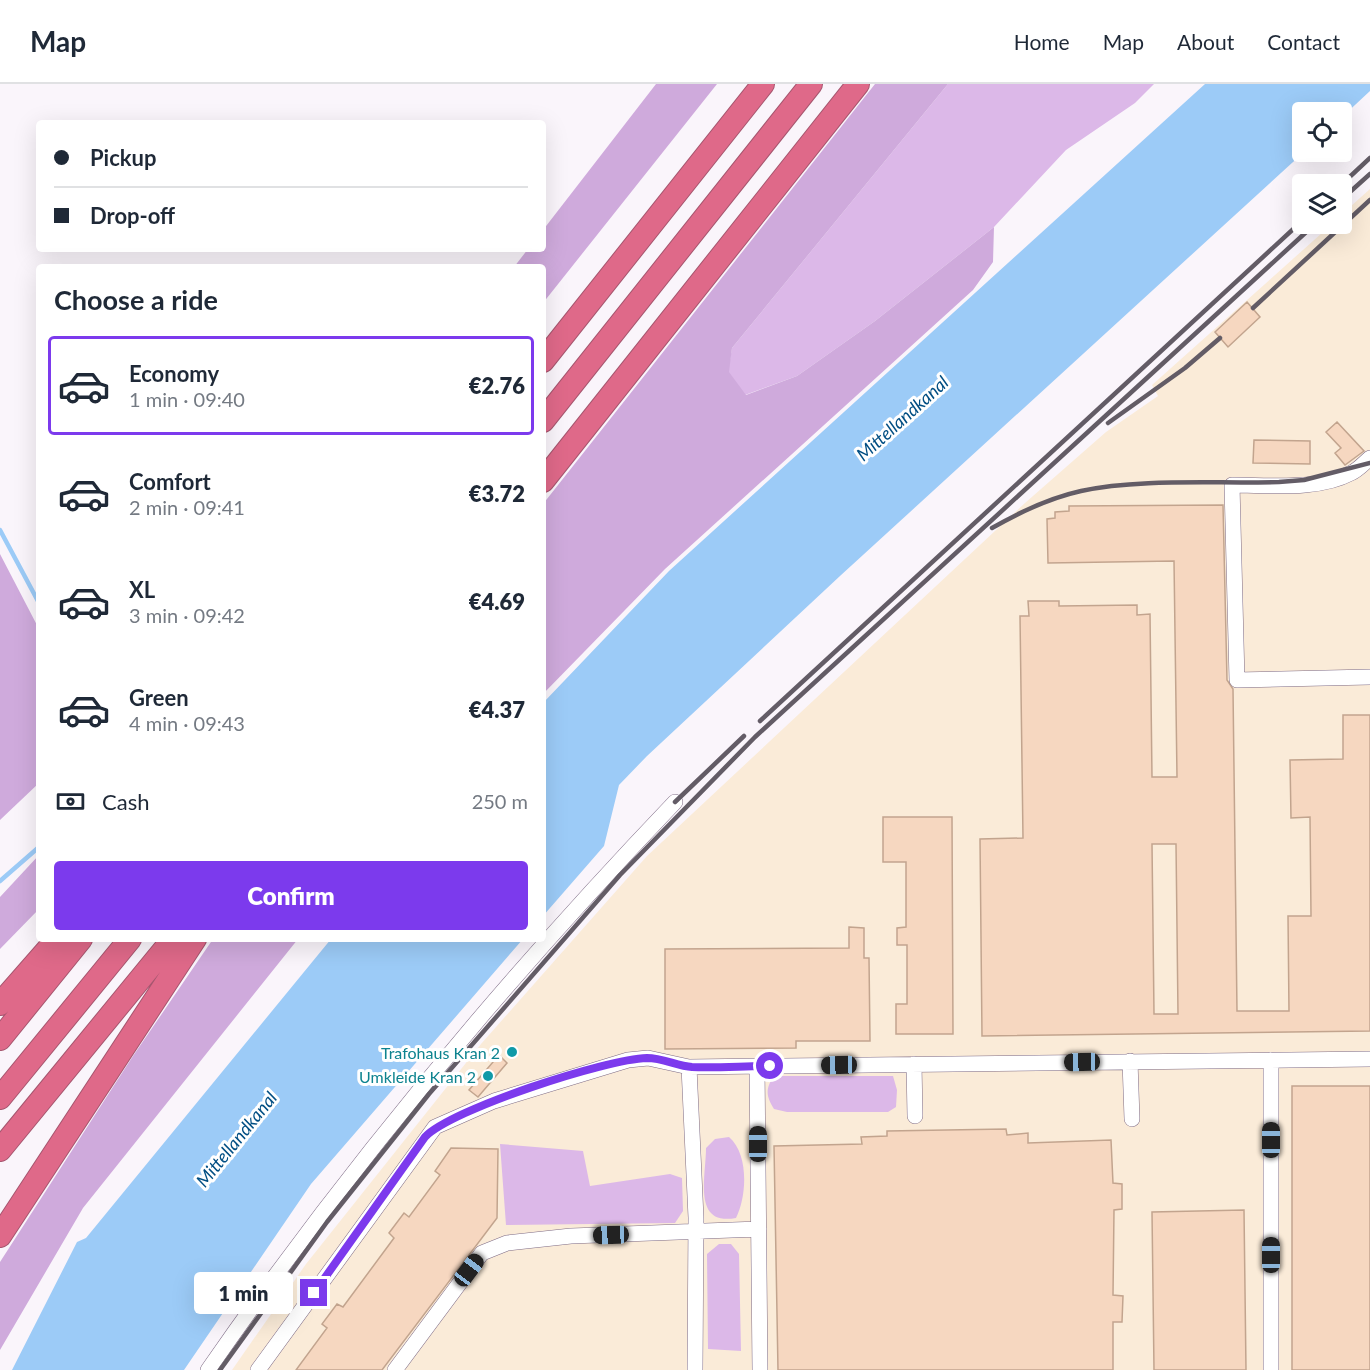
<!DOCTYPE html>
<meta charset="utf-8">
<style>
:root{--surface:#fff;--page:#f6f6f7;--text:#1f2937;--muted:#747a83;--line:#e0e1e3;--accent:#7c3aed}
body{margin:0;font-family:Lato,sans-serif;background:var(--page);color:var(--text);height:100vh;display:flex;flex-direction:column;font-size:22px;white-space:nowrap}
*{box-sizing:border-box;margin:0}
p{font-size:20px;color:var(--muted)}
.icon{flex:none;width:33px;height:33px;fill:none;stroke:currentColor;stroke-width:2;stroke-linecap:round;stroke-linejoin:round}
.map{position:relative;flex:1;overflow:hidden}
.side{position:absolute;left:36px;top:180px;width:510px;height:678px;display:flex;flex-direction:column;background:var(--surface);border-radius:6px;box-shadow:0 6px 24px #0002}
.side>*{flex:none}
.banner{position:absolute;left:36px;top:36px;width:510px;height:132px;border-radius:6px;box-shadow:0 6px 24px #0002;display:grid;align-content:center;height:132px;padding:0 18px;background:var(--surface)}
.controls{position:absolute;left:1292px;top:18px;display:grid;gap:12px}
.controls a{display:grid;place-items:center;width:60px;height:60px;border-radius:6px;background:var(--surface);box-shadow:0 6px 24px #0002;font-size:30px}
.end{position:absolute;width:27px;height:27px;margin:-14px;border:8px solid #7c3aed;background:#fff;box-shadow:0 0 0 3px #fff}
.from{border-radius:50%}
.bubble{position:absolute;height:42px;border-radius:6px;background:var(--surface);box-shadow:0 6px 24px #0002;font-size:20px;font-weight:800;line-height:42px;text-align:center}
.car{position:absolute;width:18px;height:36px;margin:-18px -9px;border-radius:8px;box-shadow:0 0 4px 2px #0007;background:linear-gradient(#222 24%,#8ab4d8 0 40%,#222 0 76%,#8ab4d8 0 86%,#222 0)}
.banner b{display:flex;align-items:center;gap:21px;height:57px;font-size:22px}
.banner b+b{border-top:2px solid var(--line)}
.banner i{width:15px;height:15px;background:var(--text)}
ul{padding:0;list-style:none}
li{display:flex;align-items:center;gap:18px;height:99px;margin:0 12px 9px;padding:0 6px;border:3px solid transparent;border-radius:6px}
li div{flex:1}
li b{display:block;font-size:22px}
li em{font-style:normal;font-weight:800}
li.current{border-color:var(--accent)}
li>.icon{width:54px;height:54px;stroke-width:1.5}
h2{padding:0 18px;font-size:27px;line-height:72px}
.pay{display:flex;align-items:center;gap:15px;height:66px;padding:0 18px;font-size:22px}
.pay p{margin-inline-start:auto}
.action{display:flex;gap:12px;margin-top:auto;padding:12px 18px}
.action a{flex:1;height:69px;border-radius:6px;background:var(--accent);color:#fff;font-size:24px;font-weight:800;line-height:69px;text-align:center}
header{display:flex;align-items:center;gap:36px;box-sizing:border-box;height:84px;padding:0 30px;background:var(--surface);border-bottom:2px solid var(--line)}
header strong{font-size:28px}
nav{display:flex;gap:33px;margin-inline-start:auto;font-size:21px}
.map>svg:first-child{display:block}
</style>
<header>
<strong>Map</strong>
<nav><a>Home</a><a>Map</a><a>About</a><a>Contact</a></nav>
</header>
<div class="map">
<svg width="1370" height="1286" viewBox="0 0 1370 1286">
<rect width="100%" height="100%" fill="#faf5fb"/>
<path fill="#faebd8" d="M1370,105V1286H232L306,1180L481,960L647,772L1025,419L1106,348L1158,312L1152,301L1332,140H1341V131Z"/>
<path fill="#dcb8e8" d="M948,0H1154L1135,19L1066,66L994,143L875,237L797,292L745,311L728,288L732,264Z
M774,992H893L897,1006L896,1023L888,1028H787L774,1025C766,1012 765,1005 774,992Z
M729,1053C749,1070 747,1112 736,1134C692,1142 706,1093 706,1064L715,1055Z
M500,1060L583,1067L590,1102L670,1090L682,1094L683,1127L675,1139L506,1141Z
M719,1160H731L739,1170L741,1267L708,1265L707,1170Z"/>
<path fill="#cfaadc" d="M656,0H717L543,219V183H514L528,165H543V146Z
M875,0H948L732,264L729,288L746,311L797,292L875,237L994,143L993,178L973,206L665,485L543,610V420Z
M0,470L39,545V699L0,736Z
M39,771V825L0,865V813Z
M213,855H298L83,1124L0,1266V1178L133,972Z"/>
<path fill="#9ccbf7" d="M1205,0H1370V7L1341,34V28H1302V68H1304L840,492L647,672L619,701L604,762L543,832V619L669,487Z
M331,855H523L311,1100L184,1286H12L77,1158L86,1154Z"/>
<g fill="none" stroke-linecap="round" stroke-linejoin="round">
<path stroke="#9ccbf7" stroke-width="4.5" d="M0,446L39,519
M0,797L39,763"/>
</g>
<path fill="#f6d7c0" stroke="#c2a48e" stroke-width="1.5" fill-rule="evenodd" d="M1247,218L1260,233L1228,263L1215,248Z
M1337,338L1364,367L1345,381L1335,369L1341,364L1326,348Z
M1254,356L1310,357V380L1253,379Z
M1223,421L1227,596L1233,605L1237,927H1289L1288,832H1311L1310,733L1291,734L1290,676L1343,675V631H1370V947L982,952L980,755L1023,754L1020,532H1029L1028,517H1059V522L1137,521V531L1150,530L1152,693H1177L1174,477L1048,479L1047,435L1055,434V428L1069,427V422ZM1152,760H1176L1178,930H1154Z
M883,733H952L953,950H896V920H907V861H897V844L906,843V778H883Z
M849,843L864,844V874H869L870,957H796V964L665,965V865L849,864Z
M499,971L507,979L478,1013L469,1006Z
M1292,1002H1370V1286H1292Z
M1006,1045L1007,1051L1028,1049V1059L1111,1056L1113,1099L1122,1100V1125L1114,1126L1113,1211L1123,1212L1122,1238H1113V1286H778L774,1062L862,1060L861,1053L887,1052V1047Z
M451,1064L498,1065L497,1134L382,1286H296L327,1244L322,1240L337,1220L343,1223L394,1154L389,1149L404,1129L409,1133L440,1091L435,1087Z
M1244,1126L1246,1286H1154L1152,1128Z"/>
<g fill="none" stroke-linecap="round" stroke-linejoin="round">
<defs>
<path id="minor" d="M1370,374C1364,379 1358,386 1351,389C1317,407 1269,401 1232,401L1237,596L1370,593
M1271,976V1286
M1130,977L1132,1035
M914,980L915,1032
M757,982L760,1286
M208,1286C348,1084 505,896 675,718
M258,1286L435,1043L494,1017L628,976L648,974L689,983
M395,1286L482,1169L507,1159L571,1152L759,1145
M695,1286L696,1134L689,983L1370,975"/>
<path id="highway" d="M543,277L763,0
M543,337L811,0
M543,397L858,0
M0,920L57,855
M0,955L81,855
M0,1014L130,855
M0,1066L173,855
M0,1152L195,855"/>
</defs>
<use href="#minor" stroke="#7e6b85" stroke-width="16"/>
<use href="#highway" stroke="#a6566f" stroke-width="24"/>
<use href="#minor" stroke="#fff" stroke-width="15"/>
<use href="#highway" stroke="#df6989" stroke-width="22"/>
<path stroke="#635c66" stroke-width="4.5" d="M1341,101L1370,74
M1341,116L1370,90
M1253,224L1370,116
M1108,339L1185,284L1220,254
M992,444C1020,428 1049,414 1081,407C1139,394 1218,400 1279,398L1304,396L1370,379
M760,637L1302,137
M675,718L744,652
M220,1286L327,1138L429,1010L620,791L755,653L1315,140"/>
</g>
<g fill="none" stroke-linecap="round" stroke-linejoin="round">
<path stroke="#7c3aed" stroke-width="8" d="M314,1209L425,1053C452,1025 606,975 647,974C663,974 677,982 692,983C717,984 744,982 770,982"/>
</g>
<g fill="#0f9aa8" stroke="#fff" stroke-width="2">
<circle cx="512" cy="968" r="6"/>
<circle cx="488" cy="992" r="6"/>
</g>
<g text-anchor="middle" dominant-baseline="central" stroke-width="6" stroke-linejoin="round" paint-order="stroke">
<g font-size="16" fill="#0d838f" stroke="#fff" text-anchor="end">
<text x="500" y="968">Trafohaus Kran 2</text>
<text x="476" y="992">Umkleide Kran 2</text>
</g>
<g font-size="18" font-style="italic" fill="#014e83" stroke="#fff">
<text transform="translate(902 334) rotate(-42)">Mittellandkanal</text>
<text transform="translate(236 1055) rotate(-51)">Mittellandkanal</text>
</g>
</g>
</svg>
<div class="controls">
<a><svg class="icon" aria-label="locate" viewBox="0 0 24 24"><circle cx="12" cy="12" r="6"/><path d="M12 2v4M12 18v4M2 12h4M18 12h4"/></svg></a>
<a><svg class="icon" aria-label="layers" viewBox="0 0 24 24"><path d="M12 4l9 5-9 5-9-5zM3 14l9 5 9-5"/></svg></a>
</div>
<i class="end from" style="left:770px;top:982px"></i>
<i class="end" style="left:314px;top:1209px"></i>
<div class="bubble" style="left:194px;top:1188px;width:99px">1 min</div>
<i class="car" style="left:1082px;top:978px;rotate:269deg"></i>
<i class="car" style="left:839px;top:981px;rotate:269deg"></i>
<i class="car" style="left:1271px;top:1056px;rotate:0deg"></i>
<i class="car" style="left:758px;top:1060px;rotate:0deg"></i>
<i class="car" style="left:611px;top:1151px;rotate:268deg"></i>
<i class="car" style="left:1271px;top:1171px;rotate:0deg"></i>
<i class="car" style="left:469px;top:1186px;rotate:37deg"></i>
<div class="banner">
<b><i class="from"></i>Pickup</b>
<b><i></i>Drop-off</b>
</div>
<section class="side">
<h2>Choose a ride</h2>
<ul>
<li class="current"><svg class="icon" aria-label="car" viewBox="0 0 24 24"><path d="M5 17H2v-5l4-1 3-4h7l3 4 3 1v5h-3M9 17h6M6 11h13"/><circle cx="7" cy="17" r="2"/><circle cx="17" cy="17" r="2"/></svg><div><b>Economy</b><p>1 min · 09:40</p></div><em>€2.76</em></li>
<li><svg class="icon" aria-label="car" viewBox="0 0 24 24"><path d="M5 17H2v-5l4-1 3-4h7l3 4 3 1v5h-3M9 17h6M6 11h13"/><circle cx="7" cy="17" r="2"/><circle cx="17" cy="17" r="2"/></svg><div><b>Comfort</b><p>2 min · 09:41</p></div><em>€3.72</em></li>
<li><svg class="icon" aria-label="car" viewBox="0 0 24 24"><path d="M5 17H2v-5l4-1 3-4h7l3 4 3 1v5h-3M9 17h6M6 11h13"/><circle cx="7" cy="17" r="2"/><circle cx="17" cy="17" r="2"/></svg><div><b>XL</b><p>3 min · 09:42</p></div><em>€4.69</em></li>
<li><svg class="icon" aria-label="car" viewBox="0 0 24 24"><path d="M5 17H2v-5l4-1 3-4h7l3 4 3 1v5h-3M9 17h6M6 11h13"/><circle cx="7" cy="17" r="2"/><circle cx="17" cy="17" r="2"/></svg><div><b>Green</b><p>4 min · 09:43</p></div><em>€4.37</em></li>
</ul>
<div class="pay"><svg class="icon" aria-label="cash" viewBox="0 0 24 24"><path d="M3 7h18v10H3z"/><circle cx="12" cy="12" r="2"/></svg>Cash<p>250 m</p></div>
<div class="action"><a>Confirm</a></div>
</section>
</div>
